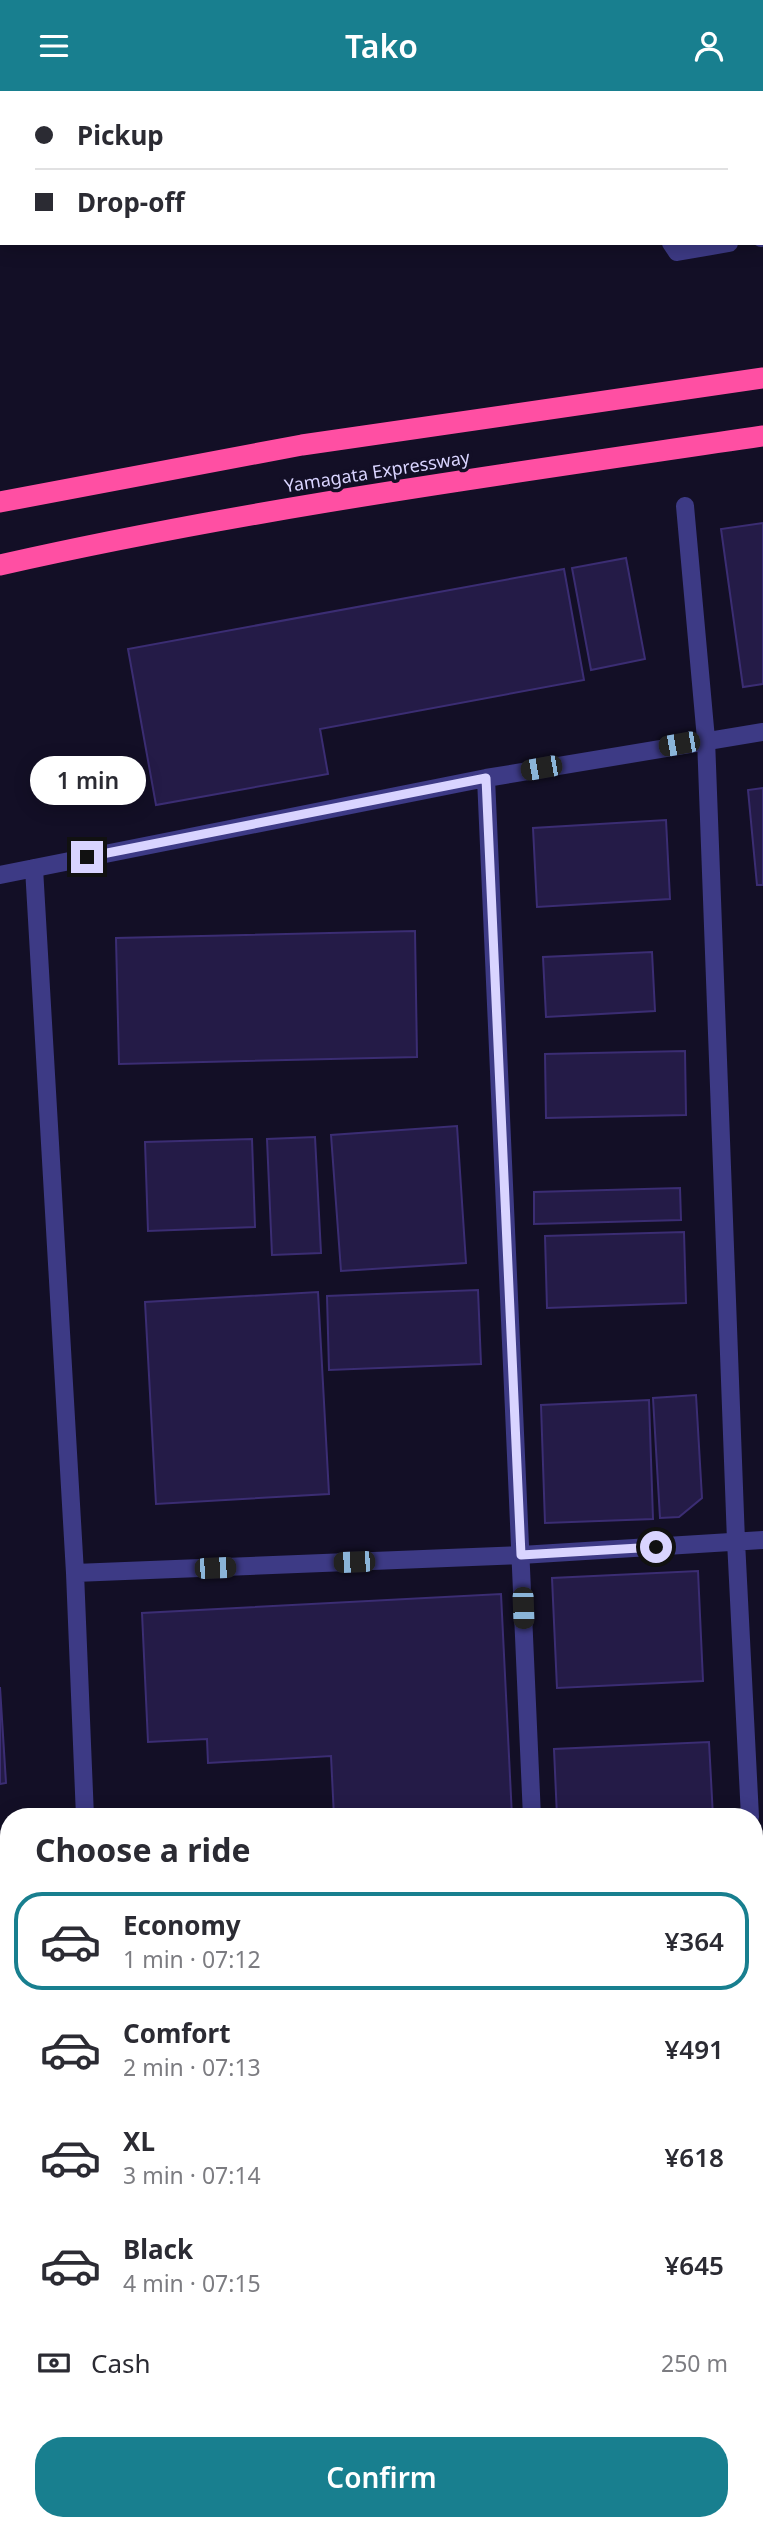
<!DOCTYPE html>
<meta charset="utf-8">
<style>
:root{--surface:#fff;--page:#f7f7f7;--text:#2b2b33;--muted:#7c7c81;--line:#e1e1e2;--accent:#187f8f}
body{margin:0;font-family:"Noto Sans",sans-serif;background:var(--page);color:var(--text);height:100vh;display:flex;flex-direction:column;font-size:26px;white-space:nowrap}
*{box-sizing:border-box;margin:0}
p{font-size:23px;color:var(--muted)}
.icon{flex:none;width:38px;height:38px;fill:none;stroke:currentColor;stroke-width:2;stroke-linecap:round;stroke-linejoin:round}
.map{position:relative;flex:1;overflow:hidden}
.drawer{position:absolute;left:0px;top:1717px;width:763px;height:723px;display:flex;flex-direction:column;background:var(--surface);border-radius:28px 28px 0 0;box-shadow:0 4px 18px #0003}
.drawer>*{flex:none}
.top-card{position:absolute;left:0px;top:0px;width:763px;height:154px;box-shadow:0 4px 18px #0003;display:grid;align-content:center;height:154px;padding:0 35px;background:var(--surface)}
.end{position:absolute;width:32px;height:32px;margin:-16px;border:9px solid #d9d4ff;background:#111;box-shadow:0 0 0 4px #111}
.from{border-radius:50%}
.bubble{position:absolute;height:49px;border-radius:24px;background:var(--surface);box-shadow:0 4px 18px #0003;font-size:23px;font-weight:600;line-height:49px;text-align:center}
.car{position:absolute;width:21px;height:42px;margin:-21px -10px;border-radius:9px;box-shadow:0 0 5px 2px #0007;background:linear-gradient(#222 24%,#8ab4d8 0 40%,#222 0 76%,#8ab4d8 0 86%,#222 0)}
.top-card b{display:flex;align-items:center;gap:24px;height:66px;font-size:26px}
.top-card b+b{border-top:2px solid var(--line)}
.top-card i{width:18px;height:18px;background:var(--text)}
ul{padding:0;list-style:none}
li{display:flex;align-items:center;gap:21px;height:98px;margin:0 14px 10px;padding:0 21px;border:4px solid transparent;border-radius:28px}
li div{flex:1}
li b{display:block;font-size:26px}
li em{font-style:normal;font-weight:600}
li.selected{border-color:var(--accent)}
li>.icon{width:63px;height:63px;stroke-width:1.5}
h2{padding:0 35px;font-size:32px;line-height:84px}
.pay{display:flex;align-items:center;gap:18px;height:77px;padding:0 35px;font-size:26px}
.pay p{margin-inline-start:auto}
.primary-button{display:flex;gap:14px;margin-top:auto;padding:14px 35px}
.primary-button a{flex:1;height:80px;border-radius:28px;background:var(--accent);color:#fff;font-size:28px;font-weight:600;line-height:80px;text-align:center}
header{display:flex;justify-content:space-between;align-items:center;height:91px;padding:0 35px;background:var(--accent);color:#fff;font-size:32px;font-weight:600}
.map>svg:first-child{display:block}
</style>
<header><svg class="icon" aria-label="menu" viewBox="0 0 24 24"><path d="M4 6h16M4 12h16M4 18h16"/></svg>Tako<svg class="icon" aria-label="person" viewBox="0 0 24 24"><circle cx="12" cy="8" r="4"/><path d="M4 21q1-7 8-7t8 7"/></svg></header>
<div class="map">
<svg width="763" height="2438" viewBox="0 0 763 2438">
<rect width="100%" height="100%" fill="#130f26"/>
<path fill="#241b47" stroke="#3b2d73" stroke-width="2" d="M580,0H763V55L761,57V2Z
M763,432V593L743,596L721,438Z
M626,467L645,568L591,579L572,477Z
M564,478L584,589L320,638L328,683L156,714L128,558Z
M763,697V794H757L748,699Z
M666,729L670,808L537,816L533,737Z
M415,840L417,966L119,973L116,847Z
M652,861L655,920L546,926L543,866Z
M685,960L686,1024L546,1027L545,963Z
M457,1035L466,1172L341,1180L331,1044Z
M315,1046L321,1162L272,1164L267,1048Z
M252,1048L255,1136L148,1140L145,1051Z
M680,1097L681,1129L534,1133V1101Z
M684,1141L686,1212L547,1217L545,1145Z
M478,1199L481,1273L329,1279L327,1205Z
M318,1201L329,1403L156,1413L145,1211Z
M696,1304L702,1407L679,1426L660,1427L653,1307Z
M649,1309L653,1428L545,1432L541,1314Z
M698,1480L703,1590L557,1597L552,1487Z
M501,1503L512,1726H334L331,1665L208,1672L207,1648L148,1651L142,1522Z
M0,1596L6,1692L0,1693Z
M709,1651L713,1726H648V1723L557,1726L554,1658Z
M9,1883V1994L0,1995V1884Z
M0,2274L9,2281V2288L0,2300Z
M339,2431H373L383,2438H334Z"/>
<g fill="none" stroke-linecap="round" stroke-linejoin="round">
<path stroke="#3d3a85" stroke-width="18" d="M486,0L488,2
M761,147L763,146
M671,152L677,161L729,152"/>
<path stroke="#3d3a85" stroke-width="18" d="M685,415L706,648L736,1450L750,1726
M486,687L532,1726
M34,777L75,1482L85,1726
M0,784L486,687L763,641
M75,1482L521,1464L763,1449
M754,1814L763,1989
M0,2119L8,2124
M754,2405H763"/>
<path stroke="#ff4fa3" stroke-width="21" d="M0,411L302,354L763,287
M0,474C252,417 507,383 763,345"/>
</g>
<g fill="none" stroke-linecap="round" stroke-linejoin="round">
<path stroke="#d9d4ff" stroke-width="9" d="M87,766L486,687L521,1464L656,1456"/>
</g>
<g text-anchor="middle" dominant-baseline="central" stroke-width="7" stroke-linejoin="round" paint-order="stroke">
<g font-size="18" fill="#d9d4ff" stroke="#130f26">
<text transform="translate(377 380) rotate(-9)">Yamagata Expressway</text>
</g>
</g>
</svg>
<i class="end from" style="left:656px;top:1456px"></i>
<i class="end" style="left:87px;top:766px"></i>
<div class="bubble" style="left:30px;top:665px;width:116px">1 min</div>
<i class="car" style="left:679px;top:653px;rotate:260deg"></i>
<i class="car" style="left:541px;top:677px;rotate:260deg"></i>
<i class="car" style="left:354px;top:1471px;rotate:268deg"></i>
<i class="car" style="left:215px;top:1477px;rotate:88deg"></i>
<i class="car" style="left:523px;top:1517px;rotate:178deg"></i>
<div class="top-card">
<b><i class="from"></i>Pickup</b>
<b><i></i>Drop-off</b>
</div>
<section class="drawer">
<h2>Choose a ride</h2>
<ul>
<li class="selected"><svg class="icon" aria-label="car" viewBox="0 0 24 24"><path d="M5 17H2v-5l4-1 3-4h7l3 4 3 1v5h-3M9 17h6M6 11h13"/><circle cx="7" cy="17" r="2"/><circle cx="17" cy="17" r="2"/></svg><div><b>Economy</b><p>1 min · 07:12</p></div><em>¥364</em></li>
<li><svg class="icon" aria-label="car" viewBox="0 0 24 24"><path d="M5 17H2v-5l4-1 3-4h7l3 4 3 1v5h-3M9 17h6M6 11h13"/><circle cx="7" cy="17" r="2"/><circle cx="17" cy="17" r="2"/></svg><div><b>Comfort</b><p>2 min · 07:13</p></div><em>¥491</em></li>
<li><svg class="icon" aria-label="car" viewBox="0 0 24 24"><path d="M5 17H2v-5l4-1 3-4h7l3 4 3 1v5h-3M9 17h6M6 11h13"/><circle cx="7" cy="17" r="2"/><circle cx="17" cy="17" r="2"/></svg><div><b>XL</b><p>3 min · 07:14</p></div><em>¥618</em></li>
<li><svg class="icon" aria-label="car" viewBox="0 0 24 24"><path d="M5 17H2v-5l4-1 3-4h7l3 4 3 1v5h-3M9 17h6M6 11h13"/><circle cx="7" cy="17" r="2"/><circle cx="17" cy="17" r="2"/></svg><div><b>Black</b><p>4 min · 07:15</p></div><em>¥645</em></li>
</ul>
<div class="pay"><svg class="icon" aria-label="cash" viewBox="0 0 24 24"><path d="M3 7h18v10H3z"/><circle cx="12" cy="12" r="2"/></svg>Cash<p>250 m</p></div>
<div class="primary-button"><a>Confirm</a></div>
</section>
</div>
